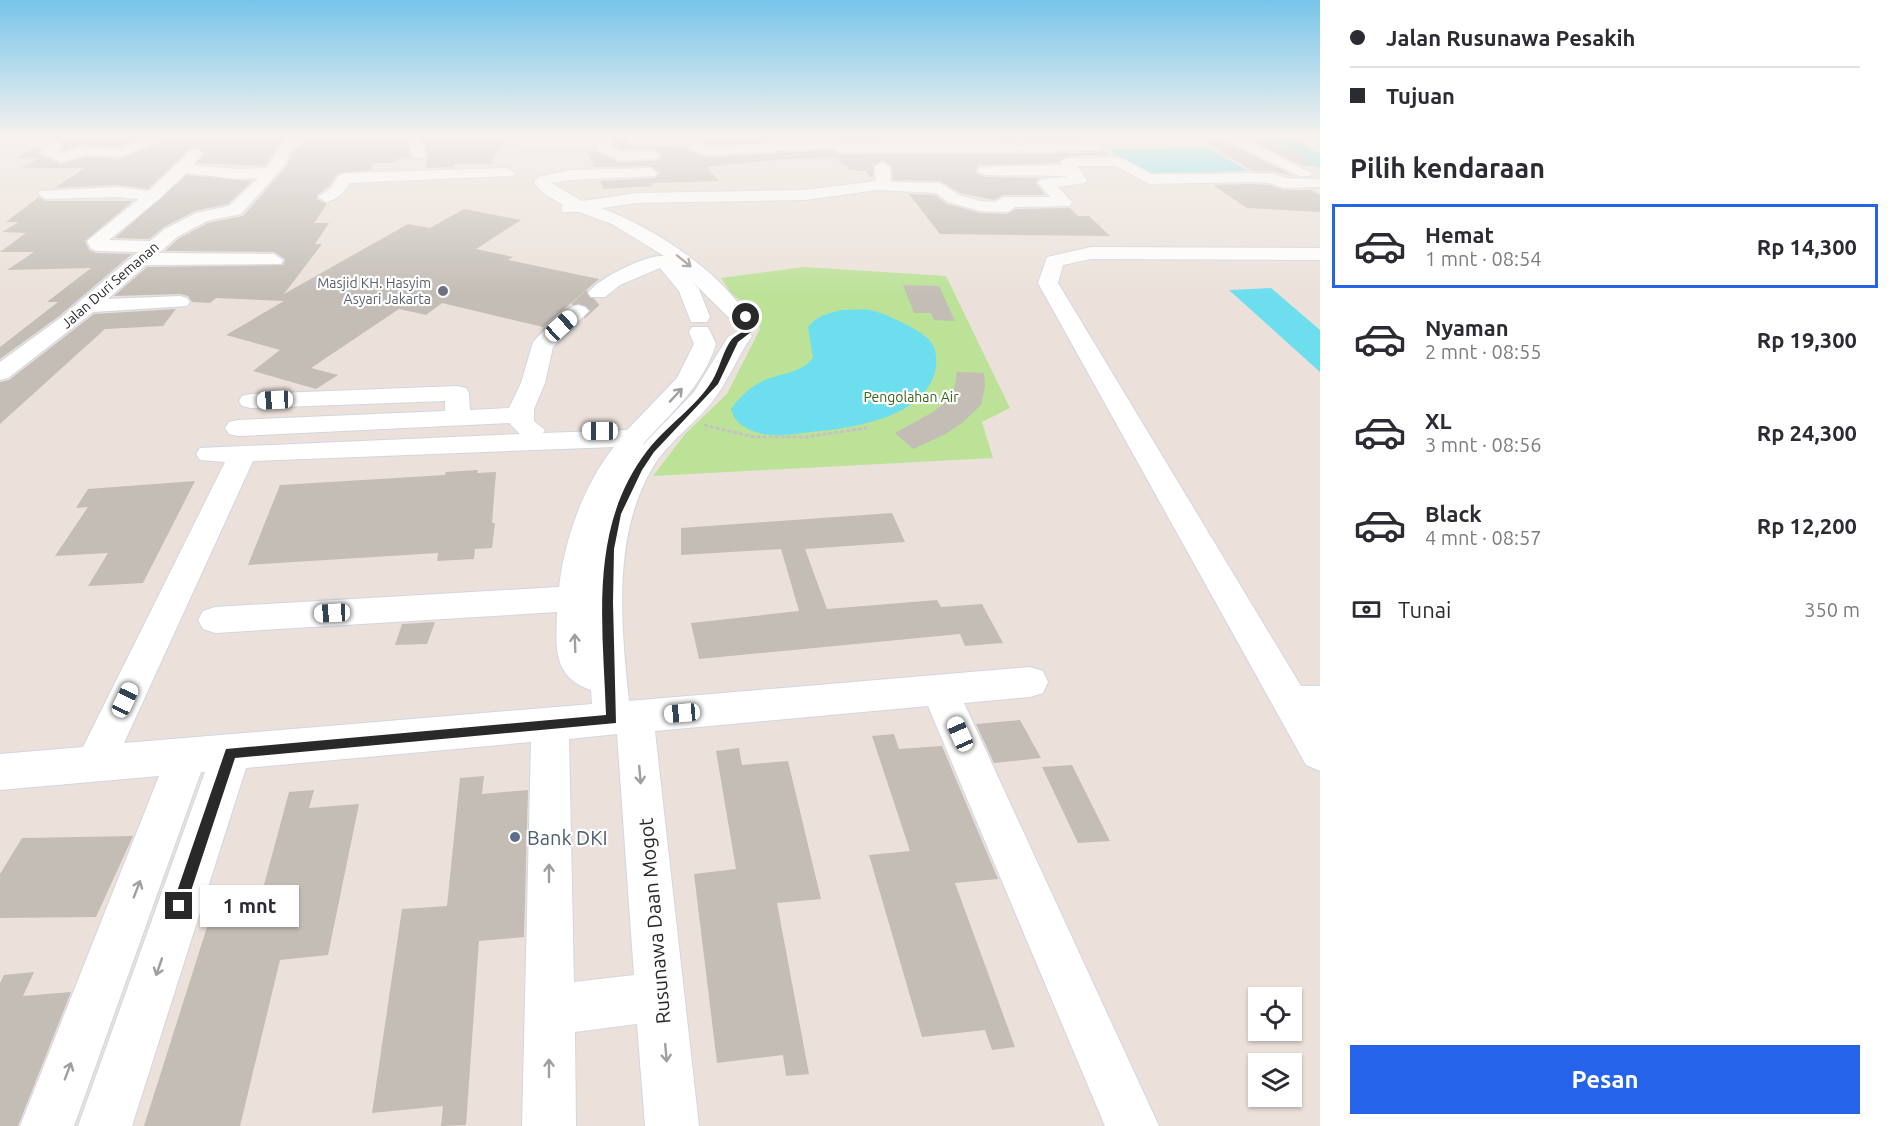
<!DOCTYPE html>
<html lang="id">
<meta charset="utf-8">
<style>
:root{--surface:#fff;--page:#f7f7f7;--text:#2b2b33;--muted:#7c7c81;--line:#e1e1e2;--accent:#2563eb}
body{margin:0;font-family:Ubuntu,sans-serif;background:var(--page);color:var(--text);height:100vh;display:flex;flex-direction:column;font-size:22px;white-space:nowrap}
*{box-sizing:border-box;margin:0}
p{font-size:20px;color:var(--muted)}
.icon{flex:none;width:33px;height:33px;fill:none;stroke:currentColor;stroke-width:2;stroke-linecap:round;stroke-linejoin:round}
.map{position:relative;flex:1;overflow:hidden}
.side{display:flex;flex-direction:column;background:var(--surface);width:570px}
.side>*{flex:none}
.guide{display:grid;align-content:center;height:132px;padding:0 30px;background:var(--surface)}
.controls{position:absolute;left:1248px;top:987px;display:grid;gap:12px}
.controls a{display:grid;place-items:center;width:54px;height:54px;border-radius:0px;background:var(--surface);box-shadow:0 2px 4px #0004;font-size:30px}
.end{position:absolute;width:27px;height:27px;margin:-14px;border:8px solid #292929;background:#fff;box-shadow:0 0 0 3px #fff}
.from{border-radius:50%}
.bubble{position:absolute;height:42px;border-radius:0px;background:var(--surface);box-shadow:0 2px 4px #0004;font-size:20px;font-weight:700;line-height:42px;text-align:center}
.car{position:absolute;width:18px;height:36px;margin:-18px -9px;border-radius:8px;box-shadow:0 0 4px 2px #0007;background:linear-gradient(#fff 24%,#345 0 40%,#fff 0 76%,#345 0 86%,#fff 0)}
.guide b{display:flex;align-items:center;gap:21px;height:57px;font-size:22px}
.guide b+b{border-top:2px solid var(--line)}
.guide i{width:15px;height:15px;background:var(--text)}
ul{padding:0;list-style:none}
li{display:flex;align-items:center;gap:18px;height:84px;margin:0 12px 9px;padding:0 18px;border:3px solid transparent;border-radius:0px}
li div{flex:1}
li b{display:block;font-size:22px}
li em{font-style:normal;font-weight:700}
li.active{border-color:var(--accent)}
li>.icon{width:54px;height:54px;stroke-width:1.5}
h2{padding:0 30px;font-size:27px;line-height:72px}
.pay{display:flex;align-items:center;gap:15px;height:66px;padding:0 30px;font-size:22px}
.pay p{margin-inline-start:auto}
.button{display:flex;gap:12px;margin-top:auto;padding:12px 30px}
.button a{flex:1;height:69px;border-radius:0px;background:var(--accent);color:#fff;font-size:24px;font-weight:700;line-height:69px;text-align:center}
main{display:flex;flex:1;min-height:0}
.map>svg:first-child{display:block}
</style>
<main>
<div class="map">
<svg width="1320" height="1126" viewBox="0 0 1320 1126">
<rect width="100%" height="100%" fill="#ebe1da"/>
<path fill="#dcdbe3" d="M898,137H973L983,146H907Z"/>
<path fill="#bbe297" d="M804,267L946,276L1010,408L982,422L993,458L653,476L685,434L727,394L760,329L757,314L731,293L721,278Z"/>
<path fill="#6ddeed" d="M1208,148L1248,171L1144,173L1110,150Z
M1271,288L1320,330V372L1229,290Z
M842,310C851,310 861,309 870,310C884,313 922,330 930,341C936,349 937,357 936,367C928,418 853,428 811,432C795,434 772,438 756,432C744,428 734,422 731,409C740,397 750,387 763,381C780,373 800,374 813,358L808,327C817,316 828,313 842,310Z"/>
<g fill="none" stroke-linecap="round" stroke-linejoin="round">
<path fill="#6ddeed" fill-rule="evenodd" d="M1267,137H1290L1320,154V168Z"/>
</g>
<path fill="#c3bdb6" d="M55,137H142L119,147L84,145L62,151L64,145L52,139Z
M172,137H287L277,147L265,166L197,163L205,153L197,147L191,148L148,189L118,185L54,188L85,168H21L38,159L15,158L34,148L40,150V155L60,164L85,157L120,159Z
M321,137H404L411,157L398,159L393,163H372L371,170L338,173L329,186L317,195V199L327,204L314,223H329L315,244H322L284,294L408,224L430,228L464,209L521,220L476,249L513,257L508,260L599,279L543,327L442,303L426,315L399,309L311,368L338,375L316,389L253,371L280,350L226,335L284,301L216,298L210,303L192,302L188,296L180,294L114,296L147,267L283,265L285,259L274,252L165,251L178,239L208,223L243,216L287,166L292,152L311,138Z
M422,137H504L491,164H454L453,167L425,168L428,156Z
M613,137H624L630,146L637,148L685,146L690,152L708,157L829,150L839,154L1096,153L1102,150L1108,155L1067,156L1058,163L978,165L975,172L984,177L1039,178L1036,183L1045,195H1003L994,200L960,193L940,181L893,180L892,167L883,160L873,165V177H870L866,171L849,170L847,165H842L838,158L782,159L707,167L719,181L651,183L652,186L604,189L600,181L655,178L660,173L650,166L594,167L587,152L596,151L619,162L654,161L663,156L654,149H622L613,145Z
M994,137H1086L1090,141H998Z
M796,138H877L880,142H842L832,138L709,145L700,140Z
M1205,141H1224L1294,176L1272,171H1252Z
M1253,141H1274L1316,166H1302Z
M187,175L252,181L228,204L195,211L164,227L149,239L115,238Z
M1213,185L1250,184L1269,185L1284,190H1311L1320,195V212L1247,208Z
M909,194L935,195L947,204L980,213L1007,214L1016,209L1070,208L1078,216H1089L1110,236L940,234Z
M39,197L46,201H133L85,241L89,250L96,253L132,254L58,317L0,359V347L58,302H47L91,268L7,270L34,252H0L26,233L2,232L19,222H6Z
M903,285L939,286L955,321L934,320L931,313H914Z
M176,309L163,326L105,329L0,424V382L9,380L94,314Z
M957,372L984,373L985,387L981,405L962,423L944,435L913,449L895,433L933,412L947,401L954,390Z
M478,470L477,473L496,472L492,523H495L492,548L475,549L474,559L437,561L438,553L248,565L280,485L445,475L446,472Z
M195,481L143,583L88,586L108,553L55,556L88,507L76,508L88,489Z
M892,513L905,542L805,549L827,609L937,600L941,607L982,604L1003,643L965,646L960,634L699,659L691,623L799,611L781,549L681,555V528Z
M435,622L427,644L395,645L402,624Z
M1020,720L1041,758L994,763L976,724Z
M894,734L899,749L942,746L998,879L955,883L1015,1047L992,1050L985,1030L922,1037L869,855L910,851L872,736Z
M739,748L742,765L788,761L821,899L777,903L809,1074L786,1076L783,1055L717,1063L694,874L736,869L716,751Z
M1072,765L1110,841L1078,843L1042,767Z
M484,776L482,794L528,790L524,937L479,941L466,1125L441,1126L443,1106L372,1113L402,909L447,906L460,778Z
M314,790L309,808L359,804L328,955L280,960L240,1126H144L207,927L254,922L289,792Z
M133,836L96,917L0,918V874L22,838Z
M34,972L23,996L71,992L18,1126H0V983L4,975Z"/>
<g fill="none" stroke-linecap="round" stroke-linejoin="round">
<path stroke="#c4bcb7" stroke-width="20" stroke-dasharray="20 10" stroke-linecap="butt" d="M578,311L598,293"/>
<defs>
<path id="minor" d="M0,137H38L60,143L62,146L58,152L62,153L84,147L119,149L149,137H170L120,157L85,155L61,162L41,153L44,149L30,145H0Z
M292,137H309L290,151L285,165L241,214L207,221L177,237L159,253L274,254L283,260L281,264L146,265L108,299L180,296L187,298L190,302L187,306L93,312L8,378L0,380V362L59,319L138,252L97,251L91,249L87,241L139,199L118,197L46,199L38,194L40,191L118,187L149,191L191,150L196,149L203,153L193,165L236,169L266,168C279,154 272,149 292,137ZM186,173L236,179L258,178L229,206L196,213L165,229L150,241L109,240L159,199Z
M406,137H420L426,155L424,158H414Z
M611,137V146L622,151H654L661,155L654,159L619,160L599,152L597,145L524,146L517,142L524,138Z
M626,137H695L701,144L709,147L832,140L842,144L1096,143L1103,147L1096,151L839,152L829,148L708,155L691,150L686,144L637,146L632,145Z
M1221,137H1240L1312,173L1309,176H1299Z
M1307,137H1320V144Z
M1119,157L1152,174L1272,173L1286,178L1320,179V187L1284,188L1269,183L1250,182L1149,184L1116,166H1077L1087,180L1085,183L1058,187L1072,202L1070,206L1015,207L1007,212L980,211L948,202L936,193L878,190L805,200L637,203L601,208C652,227 714,267 746,313L742,317H728L691,280L699,289L710,317L707,322H691L679,291L660,268L620,285L605,297H591L588,293C598,278 647,254 664,256L612,224L579,212H563L561,208L563,205L543,193L534,183L538,177L570,170L650,168L658,173L655,176L570,180L551,183L582,201L637,193L805,190L876,181L874,167L882,162L890,167L891,182L940,183L959,195L980,201L995,202L1003,197H1050L1038,183L1040,180L1069,176L985,175L980,173L977,170L980,167L1062,165L1060,162L1067,158Z
M507,168L515,173L512,176L350,183C344,193 338,199 326,202L318,197L331,188L339,175L345,173Z
M1091,247L1320,248V260L1091,259L1063,265L1058,283L1301,686H1320V771L1306,765L1038,283L1047,257Z
M578,305L585,307L589,311L553,347L545,383L534,409V421L545,430L543,433L627,430L677,378L694,344L689,332L692,327H708L716,344C703,386 672,412 643,444V445L694,392L728,337L741,329L749,331L752,336C737,357 728,382 712,402C694,425 668,442 653,467C612,535 621,625 629,701L1030,667L1043,671L1048,682L1043,693L1030,697L964,703L1159,1126H1105L928,706L655,731L699,1126H645L637,1024L575,1032L576,1126H522L531,742L246,768L132,1126H78L205,772H201L74,1126H20L159,776L0,790V754L83,747L225,462L200,460L196,454L200,448L520,434L509,423L238,436L229,434L225,428L229,422L238,420L445,411V401L251,408L242,406L239,401L242,396L251,394L457,386L466,388L469,393L470,410L509,408L521,383L533,342L553,321L571,307ZM614,447C583,486 565,538 559,587L215,607L203,611L198,620L203,629L215,633L557,612C556,647 552,677 591,690L592,704L124,743L253,461ZM617,734L634,975L574,982L569,739Z"/>
</defs>
<use href="#minor" stroke="#d0d6e2" stroke-width="2"/>
<path stroke="#c3c3c3" stroke-width="3" stroke-dasharray="4 2" stroke-linecap="butt" d="M704,425L754,437H805L867,428"/>
<use href="#minor" fill="#fff" fill-rule="evenodd"/>
</g>
<defs><path id="oneway-shaft" d="M-6 0H5M1.5-3L5.5 0L1.5 3" fill="none" stroke-width="1.6" stroke-linecap="round" stroke-linejoin="round" transform="scale(1.5)"/></defs>
<g stroke="#9f9f9f">
<use href="#oneway-shaft" transform="translate(684 261) rotate(39)"/>
<use href="#oneway-shaft" transform="translate(676 395) rotate(-47)"/>
<use href="#oneway-shaft" transform="translate(575 643) rotate(-92)"/>
<use href="#oneway-shaft" transform="translate(640 775) rotate(85)"/>
<use href="#oneway-shaft" transform="translate(549 873) rotate(-90)"/>
<use href="#oneway-shaft" transform="translate(137 889) rotate(-69)"/>
<use href="#oneway-shaft" transform="translate(159 967) rotate(109)"/>
<use href="#oneway-shaft" transform="translate(666 1053) rotate(85)"/>
<use href="#oneway-shaft" transform="translate(549 1068) rotate(-90)"/>
<use href="#oneway-shaft" transform="translate(68 1071) rotate(-69)"/>
</g>
<linearGradient id="sky" x2="0" y2="1"><stop stop-color="#77c5ea"/><stop offset="0.46" stop-color="#f6f2ee"/><stop offset="1" stop-color="#f6f2ee" stop-opacity="0"/></linearGradient>
<rect width="1320" height="295" fill="url(#sky)"/>
<path fill="#292929" d="M746,315L754,324L751,332L738,342L718,384L654,452L642,470L621,514L614,549L613,602L616,723L235,758L186,906L179,913L174,911L172,906L226,749L606,715C603,624 588,528 647,451C666,426 696,407 712,381C720,368 723,350 732,339C738,333 745,333 747,324L742,317Z"/>
<circle fill="#6b7280" stroke="#fff" stroke-width="2" cx="443" cy="291" r="6"/>
<circle fill="#5c6f8a" stroke="#fff" stroke-width="2" cx="515" cy="837" r="6"/>
<g text-anchor="middle" dominant-baseline="central" stroke-width="4.5" stroke-linejoin="round" paint-order="stroke">
<g font-size="14" fill="#5b616d" stroke="#fff" text-anchor="end">
<text x="431" y="283">Masjid KH. Hasyim<tspan x="431" dy="16">Asyari Jakarta</tspan></text>
</g>
<g font-size="14" fill="#292929" stroke="#fff">
<text transform="translate(110 285) rotate(-41)">Jalan Duri Semanan</text>
</g>
<g font-size="14" fill="#34651a" stroke="#fff">
<text x="911" y="397">Pengolahan Air</text>
</g>
<g font-size="20" fill="#4e5e75" stroke="#fff" text-anchor="start">
<text x="527" y="837">Bank DKI</text>
</g>
<g font-size="20" fill="#292929" stroke="#fff">
<text transform="translate(654 921) rotate(-95)">Rusunawa Daan Mogot</text>
</g>
</g>
</svg>
<div class="controls">
<a><svg class="icon" aria-label="locate" viewBox="0 0 24 24"><circle cx="12" cy="12" r="6"/><path d="M12 2v4M12 18v4M2 12h4M18 12h4"/></svg></a>
<a><svg class="icon" aria-label="layers" viewBox="0 0 24 24"><path d="M12 4l9 5-9 5-9-5zM3 14l9 5 9-5"/></svg></a>
</div>
<i class="end from" style="left:746px;top:317px"></i>
<i class="end" style="left:179px;top:906px"></i>
<div class="bubble" style="left:200px;top:885px;width:99px">1 mnt</div>
<i class="car" style="left:561px;top:326px;rotate:48deg"></i>
<i class="car" style="left:275px;top:400px;rotate:267deg"></i>
<i class="car" style="left:600px;top:431px;rotate:270deg"></i>
<i class="car" style="left:332px;top:613px;rotate:267deg"></i>
<i class="car" style="left:125px;top:700px;rotate:25deg"></i>
<i class="car" style="left:682px;top:713px;rotate:265deg"></i>
<i class="car" style="left:960px;top:734px;rotate:336deg"></i>
</div>
<section class="side">
<div class="guide">
<b><i class="from"></i>Jalan Rusunawa Pesakih</b>
<b><i></i>Tujuan</b>
</div>
<h2>Pilih kendaraan</h2>
<ul>
<li class="active"><svg class="icon" aria-label="car" viewBox="0 0 24 24"><path d="M5 17H2v-5l4-1 3-4h7l3 4 3 1v5h-3M9 17h6M6 11h13"/><circle cx="7" cy="17" r="2"/><circle cx="17" cy="17" r="2"/></svg><div><b>Hemat</b><p>1 mnt · 08:54</p></div><em>Rp 14,300</em></li>
<li><svg class="icon" aria-label="car" viewBox="0 0 24 24"><path d="M5 17H2v-5l4-1 3-4h7l3 4 3 1v5h-3M9 17h6M6 11h13"/><circle cx="7" cy="17" r="2"/><circle cx="17" cy="17" r="2"/></svg><div><b>Nyaman</b><p>2 mnt · 08:55</p></div><em>Rp 19,300</em></li>
<li><svg class="icon" aria-label="car" viewBox="0 0 24 24"><path d="M5 17H2v-5l4-1 3-4h7l3 4 3 1v5h-3M9 17h6M6 11h13"/><circle cx="7" cy="17" r="2"/><circle cx="17" cy="17" r="2"/></svg><div><b>XL</b><p>3 mnt · 08:56</p></div><em>Rp 24,300</em></li>
<li><svg class="icon" aria-label="car" viewBox="0 0 24 24"><path d="M5 17H2v-5l4-1 3-4h7l3 4 3 1v5h-3M9 17h6M6 11h13"/><circle cx="7" cy="17" r="2"/><circle cx="17" cy="17" r="2"/></svg><div><b>Black</b><p>4 mnt · 08:57</p></div><em>Rp 12,200</em></li>
</ul>
<div class="pay"><svg class="icon" aria-label="cash" viewBox="0 0 24 24"><path d="M3 7h18v10H3z"/><circle cx="12" cy="12" r="2"/></svg>Tunai<p>350 m</p></div>
<div class="button"><a>Pesan</a></div>
</section>
</main>
